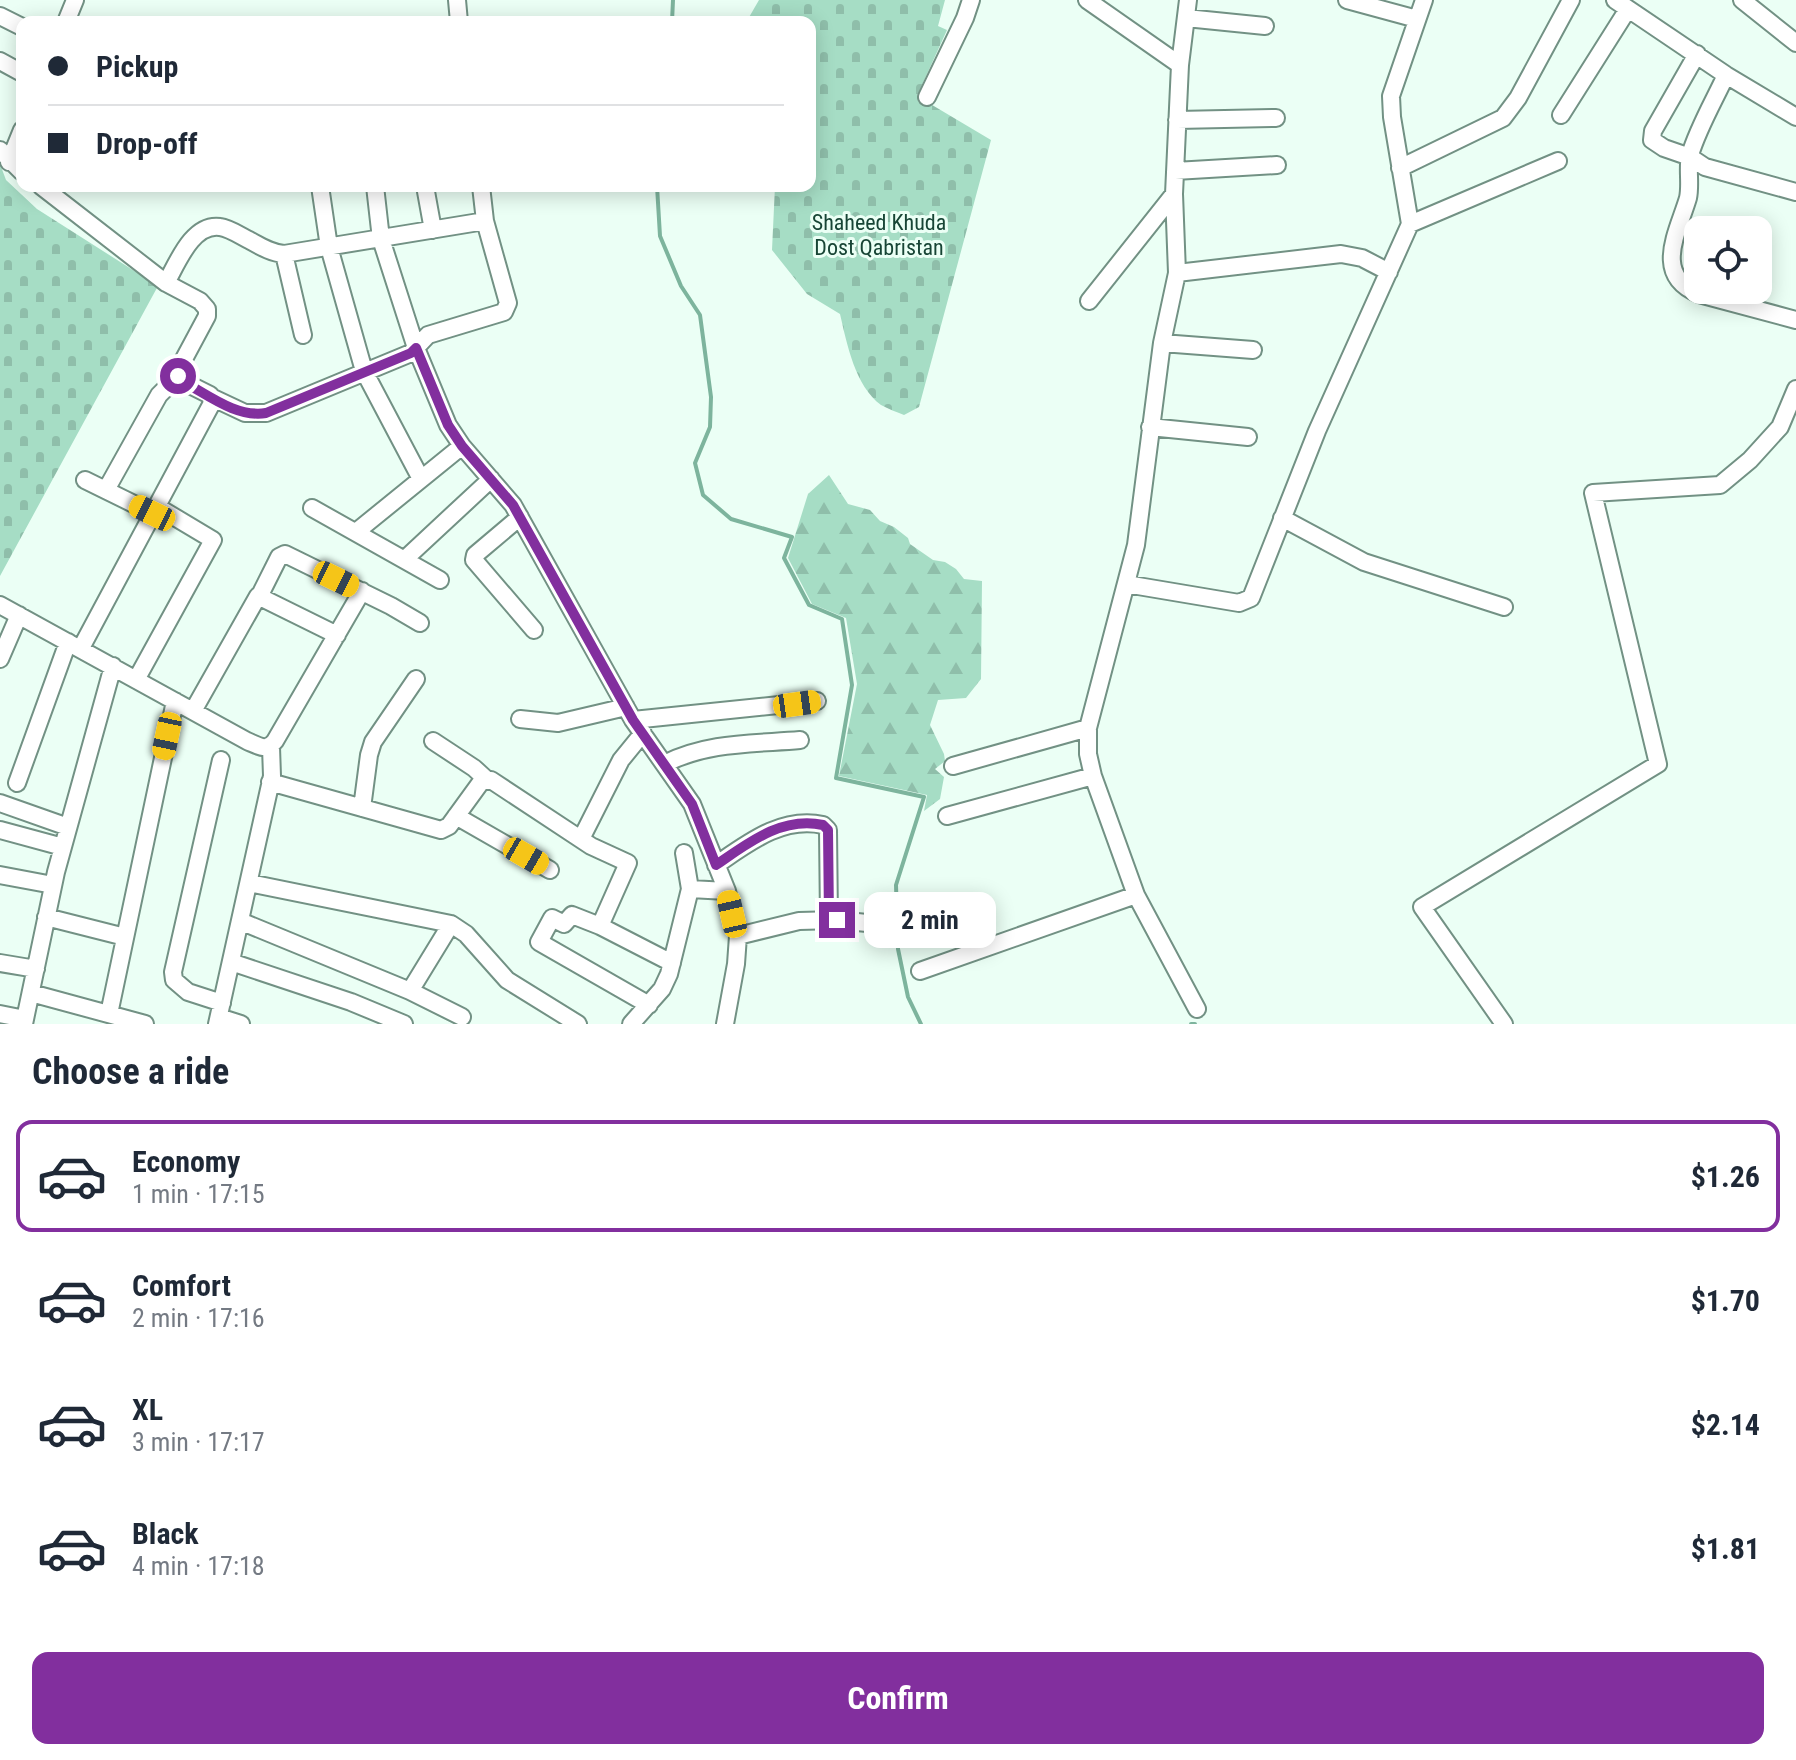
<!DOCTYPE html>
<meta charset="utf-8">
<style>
:root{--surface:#fff;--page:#f2f2f3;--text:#1f2937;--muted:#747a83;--line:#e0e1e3;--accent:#822f9e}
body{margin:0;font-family:"Roboto Condensed",sans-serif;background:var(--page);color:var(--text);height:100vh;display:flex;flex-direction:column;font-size:30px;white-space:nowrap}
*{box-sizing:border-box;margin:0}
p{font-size:26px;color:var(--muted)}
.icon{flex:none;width:44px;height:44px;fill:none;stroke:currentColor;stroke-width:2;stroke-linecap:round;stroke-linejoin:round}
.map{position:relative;height:1024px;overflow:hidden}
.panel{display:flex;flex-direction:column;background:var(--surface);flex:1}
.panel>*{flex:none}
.hud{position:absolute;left:16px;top:16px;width:800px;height:176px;border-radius:16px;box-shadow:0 4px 20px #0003;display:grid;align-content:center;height:176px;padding:0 32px;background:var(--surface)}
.controls{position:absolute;left:1684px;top:216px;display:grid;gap:16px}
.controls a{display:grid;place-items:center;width:88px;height:88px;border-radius:16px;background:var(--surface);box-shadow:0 4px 20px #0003;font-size:40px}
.end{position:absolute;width:36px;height:36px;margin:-18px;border:10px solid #822f9e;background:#fff;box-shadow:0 0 0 4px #fff}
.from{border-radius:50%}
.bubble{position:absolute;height:56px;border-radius:16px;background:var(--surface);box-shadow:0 4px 20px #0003;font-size:26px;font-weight:700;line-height:56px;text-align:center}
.car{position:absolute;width:24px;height:48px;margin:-24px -12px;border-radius:10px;box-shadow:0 0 6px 2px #0007;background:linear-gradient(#f5c518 24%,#345 0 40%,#f5c518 0 76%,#345 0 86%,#f5c518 0)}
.hud b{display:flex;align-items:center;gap:28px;height:76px;font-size:30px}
.hud b+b{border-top:2px solid var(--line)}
.hud i{width:20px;height:20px;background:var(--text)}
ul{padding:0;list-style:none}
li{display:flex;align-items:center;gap:24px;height:112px;margin:0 16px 12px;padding:0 16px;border:4px solid transparent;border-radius:16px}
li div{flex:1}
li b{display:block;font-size:30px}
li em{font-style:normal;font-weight:700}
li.selected{border-color:var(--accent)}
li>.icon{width:72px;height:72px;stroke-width:1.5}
h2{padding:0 32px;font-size:36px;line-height:96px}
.action{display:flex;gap:16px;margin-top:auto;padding:16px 32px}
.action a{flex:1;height:92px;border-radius:16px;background:var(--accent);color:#fff;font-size:32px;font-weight:700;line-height:92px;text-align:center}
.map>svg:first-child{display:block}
</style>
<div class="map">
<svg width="1796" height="1024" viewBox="0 0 1796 1024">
<defs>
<pattern id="forest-firs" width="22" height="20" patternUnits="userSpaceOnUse" patternTransform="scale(2)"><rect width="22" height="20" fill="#a6ddc5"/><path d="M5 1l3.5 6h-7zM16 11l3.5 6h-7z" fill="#8fbeaa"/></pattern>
<pattern id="cemetery-stones" width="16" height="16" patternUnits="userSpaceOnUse" patternTransform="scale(2)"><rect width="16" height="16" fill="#a6ddc5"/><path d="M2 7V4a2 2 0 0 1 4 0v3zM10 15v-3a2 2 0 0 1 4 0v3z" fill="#8fbeaa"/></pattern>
</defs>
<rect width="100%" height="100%" fill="#ebfff5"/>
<path fill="url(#forest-firs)" d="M829,475L848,504L870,510L880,521L894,527L908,538L910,544L933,560L945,562L956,569L964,579L982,581L981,679L966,698L938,700L930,725L944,754L945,761L935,769L944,777L940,799L924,811L927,795L839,776L857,684L846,618L812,604L788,558L808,494Z"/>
<path fill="url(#cemetery-stones)" d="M759,0H945L938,26L947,30L917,96L991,140L919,407L904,415C897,412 888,409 881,405C855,386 847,344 840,314L807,294L772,250L775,186H810V22H749L748,19Z
M0,164L6,180L37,209L158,286L0,576Z"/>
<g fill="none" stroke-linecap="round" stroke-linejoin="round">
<path stroke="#7db49d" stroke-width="4" d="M672,22L673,0
M657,186L660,236L681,286L700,315L711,397L710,427L695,463L703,495L731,519L792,537L784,558L809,605L842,619L852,685L836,778L924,797L896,885L898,949L908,997L921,1024
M1191,1024H1195"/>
<defs>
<path id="street" d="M457,0L459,22
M1087,0L1180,65
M1188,0L1180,65L1174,194L1177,273L1162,343L1136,545L1088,728V754L1093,776L1136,895L1197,1009
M1347,0L1417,19
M1615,0L1726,75L1796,117
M1742,0L1796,43
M0,16L22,27
M1186,18L1265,26
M66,22L75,0
M1697,54L1653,131L1652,140L1664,148L1690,157L1705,167L1796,192
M0,61L22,73
M1726,75C1714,101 1698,128 1690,155C1687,169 1691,184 1688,198C1678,232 1652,275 1699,294L1796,320
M927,97L965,18L971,0
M1561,115L1628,9
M1177,120L1276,118
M0,150L22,172
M9,162L22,130
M1400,168L1503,118L1518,98L1571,0
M1175,171L1277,165
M41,186L166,283L200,301L207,309V316L177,372L180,380L210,395L212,403L81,648
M320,186L329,247L364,371L421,479
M375,186L381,239L416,348L448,425L462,446L513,505L633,720L692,804L727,891L738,936L736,964L725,1024
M425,186L433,230
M1410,224L1558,161
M284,254L303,335
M1177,273L1341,254L1362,258L1389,272
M166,283C177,264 192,223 220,227C229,228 241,236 249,240C260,246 271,253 284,254L485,221
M1089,301L1174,194
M1162,343L1253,350
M211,397L245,413H266L411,353L428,335L504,312L508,303L485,221L481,186
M1150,427L1248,437
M85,480L152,513
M106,490L159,395L178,376
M312,508L440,580
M520,517L475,555L474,560L534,630
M1282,518L1364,562L1504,607
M356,532L462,446
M405,559L491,479
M1126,584L1239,603L1251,598L1317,431L1410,224L1392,117L1391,96L1424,0
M260,595L279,557L285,554L391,606L420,623
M0,605L247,741C259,746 266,752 275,741L362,591
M0,659L19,615
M136,680L213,540L156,506
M193,711L258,596L337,635
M520,719L558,723L626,707
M633,720L817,701
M433,741L474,768L486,779
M221,760L173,972L174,980L188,992L222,1003
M664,764C707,742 753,744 800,740
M953,766L1088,728
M270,782L441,830L449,826L481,782L491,780L591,846L628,863L600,926L672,963
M17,783L68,642
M0,803L68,827
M362,808L369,755L373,742L416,679
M456,816L550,870
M947,816L1093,776
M0,830L63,847
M581,839L621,760L643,733
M716,865C748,843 782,816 823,825L828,830L829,920
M0,875L53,885
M249,883L451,924L466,934L507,980L578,1024
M690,889L727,891
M46,917L125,937
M240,921L410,991L462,1017
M600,926L572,915L564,924L552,918L539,942L649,1005
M738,936L799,921L837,920L887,925
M231,962L351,1002L404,1024
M0,963L36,969
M920,971L1136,895
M410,991L451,924
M31,993L145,1024
M0,1014L25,1019
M109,1014L175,701
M219,1017L241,1024
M24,1024L56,872L113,666
M217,1024L272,776L271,747
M631,1024L662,989L669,974L690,889L684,853
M1504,1024L1422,907L1658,764L1593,493L1720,485L1750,460L1780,427L1796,389"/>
</defs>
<use href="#street" stroke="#729184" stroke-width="20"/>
<use href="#street" stroke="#fff" stroke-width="16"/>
</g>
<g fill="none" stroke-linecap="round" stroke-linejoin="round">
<path stroke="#822f9e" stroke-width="10" d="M178,376L182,381C207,394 236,418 266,413L411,353L416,348L448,425L462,446L513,505L633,720L692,804L716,865C748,843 782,816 823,825L828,830L829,920H837"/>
</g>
<g text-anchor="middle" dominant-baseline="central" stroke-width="6" stroke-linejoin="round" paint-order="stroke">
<g font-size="22" fill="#174535" stroke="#ebfff5">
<text x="879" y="222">Shaheed Khuda<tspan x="879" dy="25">Dost Qabristan</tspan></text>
</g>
</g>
</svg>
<div class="controls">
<a><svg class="icon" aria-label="locate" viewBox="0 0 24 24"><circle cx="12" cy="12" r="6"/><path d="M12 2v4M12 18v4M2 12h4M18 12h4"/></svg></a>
</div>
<i class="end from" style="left:178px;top:376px"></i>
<i class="end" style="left:837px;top:920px"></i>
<div class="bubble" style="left:864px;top:892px;width:132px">2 min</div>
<i class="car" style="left:152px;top:513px;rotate:296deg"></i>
<i class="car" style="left:336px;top:579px;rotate:116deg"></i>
<i class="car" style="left:797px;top:704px;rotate:82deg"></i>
<i class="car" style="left:167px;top:736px;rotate:192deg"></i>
<i class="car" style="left:526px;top:856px;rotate:120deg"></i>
<i class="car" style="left:732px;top:914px;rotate:347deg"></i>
<div class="hud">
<b><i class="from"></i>Pickup</b>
<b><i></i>Drop-off</b>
</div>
</div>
<section class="panel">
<h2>Choose a ride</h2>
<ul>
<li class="selected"><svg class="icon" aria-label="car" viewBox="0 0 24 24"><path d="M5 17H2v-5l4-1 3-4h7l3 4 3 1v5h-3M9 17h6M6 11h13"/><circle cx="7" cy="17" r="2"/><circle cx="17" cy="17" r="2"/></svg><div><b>Economy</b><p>1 min · 17:15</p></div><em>$1.26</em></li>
<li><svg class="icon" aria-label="car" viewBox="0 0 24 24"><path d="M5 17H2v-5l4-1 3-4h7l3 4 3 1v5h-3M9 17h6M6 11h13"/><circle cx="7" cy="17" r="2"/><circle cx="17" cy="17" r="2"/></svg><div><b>Comfort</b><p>2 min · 17:16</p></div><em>$1.70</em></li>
<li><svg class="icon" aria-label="car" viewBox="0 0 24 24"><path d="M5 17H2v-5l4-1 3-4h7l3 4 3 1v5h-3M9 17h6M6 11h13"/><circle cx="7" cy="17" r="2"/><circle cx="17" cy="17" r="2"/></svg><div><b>XL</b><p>3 min · 17:17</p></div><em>$2.14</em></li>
<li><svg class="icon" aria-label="car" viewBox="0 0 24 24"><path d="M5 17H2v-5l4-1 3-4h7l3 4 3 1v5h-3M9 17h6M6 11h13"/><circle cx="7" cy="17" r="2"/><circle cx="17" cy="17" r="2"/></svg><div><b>Black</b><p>4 min · 17:18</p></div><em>$1.81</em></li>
</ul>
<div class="action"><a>Confirm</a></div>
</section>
